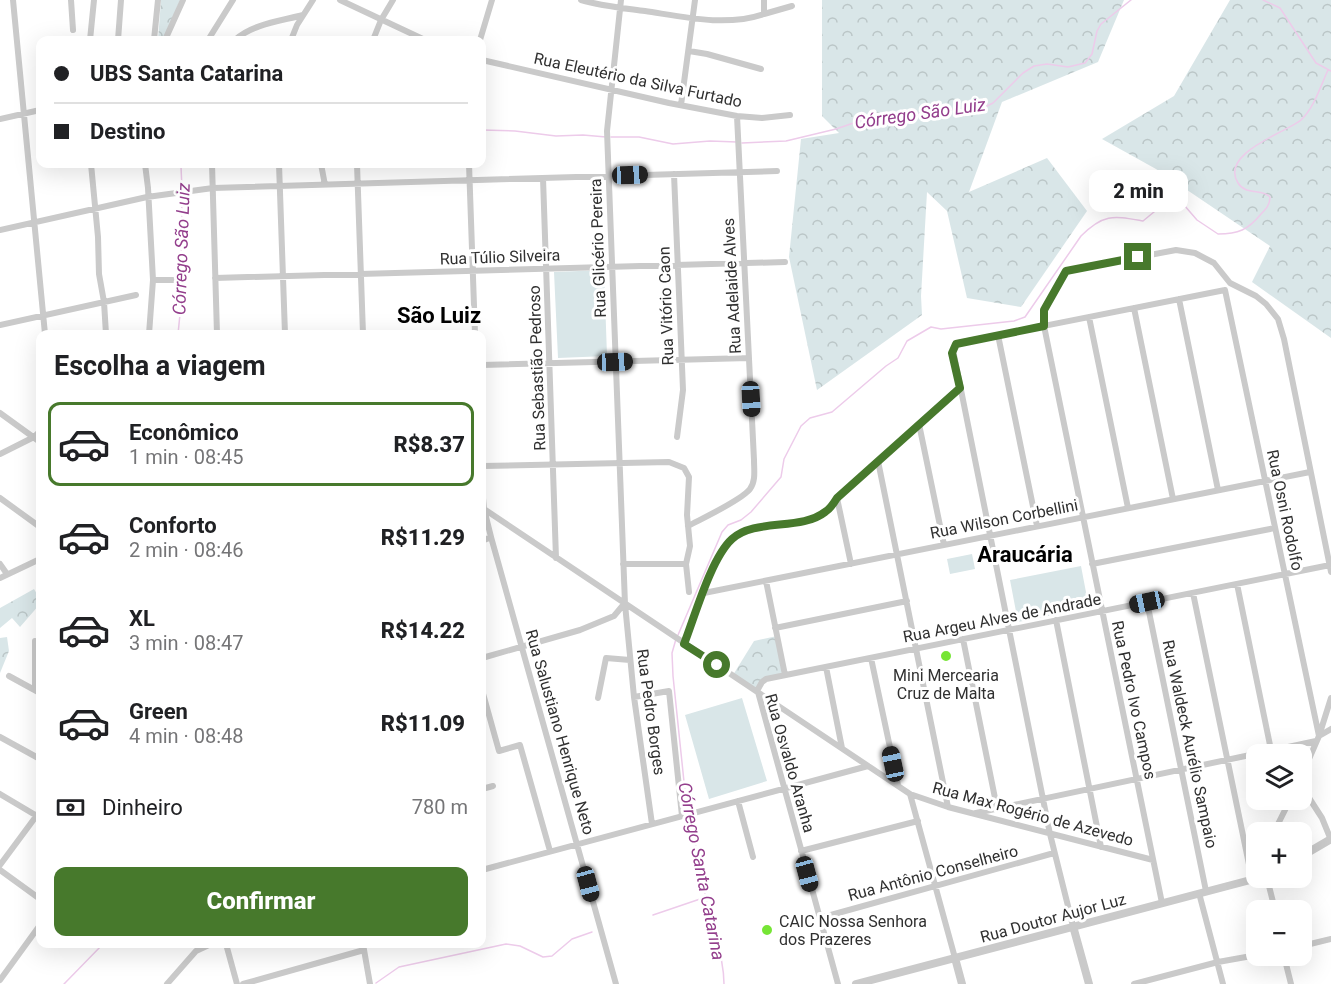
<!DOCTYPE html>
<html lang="pt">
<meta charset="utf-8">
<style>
:root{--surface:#fff;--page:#f2f2f2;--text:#202124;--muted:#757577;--line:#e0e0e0;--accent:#47792c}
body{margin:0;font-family:Roboto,sans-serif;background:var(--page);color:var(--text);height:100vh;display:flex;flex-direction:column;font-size:22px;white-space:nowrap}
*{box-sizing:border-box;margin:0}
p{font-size:20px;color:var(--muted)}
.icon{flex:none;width:33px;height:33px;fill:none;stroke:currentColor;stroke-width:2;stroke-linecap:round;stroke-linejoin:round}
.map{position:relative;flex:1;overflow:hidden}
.side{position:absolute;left:36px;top:330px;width:450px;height:618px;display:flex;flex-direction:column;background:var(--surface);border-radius:12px;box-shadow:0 6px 24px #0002}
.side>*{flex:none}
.banner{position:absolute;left:36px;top:36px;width:450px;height:132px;border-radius:12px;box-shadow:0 6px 24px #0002;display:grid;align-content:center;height:132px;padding:0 18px;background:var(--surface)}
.tools{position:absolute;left:1246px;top:744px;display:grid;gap:12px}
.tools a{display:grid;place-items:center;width:66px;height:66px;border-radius:12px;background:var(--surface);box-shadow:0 6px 24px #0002;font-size:30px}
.end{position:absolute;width:27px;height:27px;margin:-14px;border:8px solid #47792c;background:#fff;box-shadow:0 0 0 3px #fff}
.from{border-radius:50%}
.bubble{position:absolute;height:42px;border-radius:12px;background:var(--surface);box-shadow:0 6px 24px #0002;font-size:20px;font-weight:800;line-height:42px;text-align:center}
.car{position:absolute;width:18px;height:36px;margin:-18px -9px;border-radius:8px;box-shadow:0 0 4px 2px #0007;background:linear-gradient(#222 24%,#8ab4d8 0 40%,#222 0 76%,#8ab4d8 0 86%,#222 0)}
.banner b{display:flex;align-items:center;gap:21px;height:57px;font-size:22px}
.banner b+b{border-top:2px solid var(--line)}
.banner i{width:15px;height:15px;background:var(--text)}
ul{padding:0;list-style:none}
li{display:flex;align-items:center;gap:18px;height:84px;margin:0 12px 9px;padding:0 6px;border:3px solid transparent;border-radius:12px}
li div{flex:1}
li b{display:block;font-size:22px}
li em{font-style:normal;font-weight:800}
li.on{border-color:var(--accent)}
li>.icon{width:54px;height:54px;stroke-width:1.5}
h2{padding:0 18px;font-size:27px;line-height:72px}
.pay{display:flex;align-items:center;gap:15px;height:66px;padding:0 18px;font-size:22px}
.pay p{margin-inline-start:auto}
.primary-button{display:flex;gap:12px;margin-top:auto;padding:12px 18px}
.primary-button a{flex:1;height:69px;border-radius:12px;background:var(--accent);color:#fff;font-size:24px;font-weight:800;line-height:69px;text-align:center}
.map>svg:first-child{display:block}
</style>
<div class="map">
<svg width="1331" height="984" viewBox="0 0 1331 984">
<defs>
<pattern id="forest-crowns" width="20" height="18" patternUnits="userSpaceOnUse" patternTransform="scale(1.5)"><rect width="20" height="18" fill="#d9e6e8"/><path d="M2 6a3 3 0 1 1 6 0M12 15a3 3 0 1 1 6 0" fill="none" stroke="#bbc6c7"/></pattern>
</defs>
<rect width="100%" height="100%" fill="#fff"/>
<path fill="#d9e6e8" d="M604,270L607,356L558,358L554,272Z
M972,554L975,569L950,574L947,559Z
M1081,566L1089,608L1018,622L1010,580Z
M742,698L767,781L709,799L685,715Z"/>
<path fill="url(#forest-crowns)" d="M161,0H180L163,40H158Z
M822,0H1124L1098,62L1002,102L969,192L1047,158L1087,211L1021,307L967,298L947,211L927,192L921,296L922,315L817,390L789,257L801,139L839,133L822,116Z
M1230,0H1331V338L1252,282L1270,246L1156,169L1102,139L1174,96Z
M34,589L40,599V604L20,627L12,618L0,628V608Z
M777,636L785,675L766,679L757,691L733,675L754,641Z
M7,637L9,651L0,673V638Z"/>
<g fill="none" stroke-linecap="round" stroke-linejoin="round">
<path stroke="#edcbea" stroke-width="1.5" d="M1263,0L1280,8L1316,63L1331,71
M482,130L515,131L556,136L583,135L606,137
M611,137H639L673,144L710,141L737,142
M742,143L786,141L836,129L871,117L914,115L934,110L981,109L993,103L1023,73L1034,66L1047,64L1068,67L1085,63L1092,54L1097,31L1101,24L1131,0
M182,189L181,167L183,164
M178,334L181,304L182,193
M678,635L722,532L728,525L741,520L751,512L781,477L784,459L801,426L810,418L832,412L886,366L898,358L907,341L931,327L941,329L1014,321L1025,317L1081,236C1104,213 1114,216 1143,221L1160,207L1174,204L1184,205L1197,220L1218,234C1238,234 1248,230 1261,214C1266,209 1270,205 1270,197C1262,188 1246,196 1238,183C1219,153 1287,132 1301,120C1314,108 1321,85 1328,70
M676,639L672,653L673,676L686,801L689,812
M690,817L714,940C721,949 724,973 724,984
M653,915L706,897
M376,983L399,967L506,944L520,946L543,957L552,956L572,939L592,932
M64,984L103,944"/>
<path stroke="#cacaca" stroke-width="6" d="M13,0L45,334
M71,0L73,30
M340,0L425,40
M581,0C602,6 623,8 645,11C684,17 725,27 764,14V0
M621,0L607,131L625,604L634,697L652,824
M764,14L792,6
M90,40L94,0
M118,40L121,0
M154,40L158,0
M165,40L183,0
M208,40L233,0
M235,40C252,24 281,21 303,15
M291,40L297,25L313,0
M373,40L381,20L393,0
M480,40L492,0
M689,51L707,54L761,69
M482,60L669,103L737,116L762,118L790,115
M681,105L695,0
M0,119L40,110
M91,164L98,237L99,274L104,302L106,334
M145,164L148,188L153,280L149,334
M212,164L217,334
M279,164L285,334
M321,164L325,185
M357,164L363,334
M469,164L475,334
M674,174L683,390L677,437
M543,178L556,558
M0,230L147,197L213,188L777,171
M215,278L785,262
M153,280H176
M1225,290L1319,736L1331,729
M1179,299L1218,490
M1134,308L1173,499
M1089,317L1128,508
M0,325L136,295
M998,335L1037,526
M482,365L749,358
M0,413L40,442
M919,424L944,545
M0,454L34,437L40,431
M878,461L948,807
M482,466L669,462L684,468L689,477L687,515L690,546L686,564L689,592
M482,487L484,509L491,537L616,984
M0,498L40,527
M837,498L851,564
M484,509L910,794L948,807L1153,860
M688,526C701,519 742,500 750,489C756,481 754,470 754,460L737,116
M482,541L491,537
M0,564L7,574
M623,564H686
M1092,564L1275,528
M0,578L40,559
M766,581L785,675
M1237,584L1271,750
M704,593L1310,472
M1193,593L1252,879
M1147,602L1206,891
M1056,620L1101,847
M775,628L907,601
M963,639L997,808
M35,641V690
M684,644C695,616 711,558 732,539C756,518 801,531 825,512C830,509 834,503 837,498L959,388
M482,658L580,630L614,616L624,604
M871,658L898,785
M826,667L842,748
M9,676L40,693
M482,690L499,751L520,745L550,851
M757,691L762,682L766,679L1330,565
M758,692L838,984
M634,697L669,691L682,816
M598,698L606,658L630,660
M0,737L40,759
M1302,775L1319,736L1331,698
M1302,787L1322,818L1331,840
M482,789L493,786
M0,794L37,816
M910,794L955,958
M738,801L753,857
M976,813L1316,741
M1274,832L1290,800
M801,851L918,821
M0,865L40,811
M0,870L40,899
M482,870L868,766
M1267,878L1275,910
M1252,879L1257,868
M1199,893L1223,984
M1162,903L1044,326V310L1066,271L1176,250L1195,253L1214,263L1230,283L1256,296L1266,304L1278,319L1284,339L1331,572
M820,918L1054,853
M1073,926L1050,834L953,350L958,343L1225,290
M226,944L237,984
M363,944L370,984
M1302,946L1331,939
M1284,956L1291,984
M0,980L40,925
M167,984L196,951L211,944
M243,984L364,950
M1134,984L1218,962L1257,955"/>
<path stroke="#cacaca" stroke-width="8" d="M1302,856L1331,839
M1073,926L1089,984
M955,958L962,984
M856,984L1258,878"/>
</g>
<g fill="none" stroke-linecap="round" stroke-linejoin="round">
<path stroke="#47792c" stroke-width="8" d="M717,665L684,644C695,616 711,558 732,539C755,518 801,531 825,512C830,509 834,503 837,498L960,388L952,353L956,344L1044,326V310L1066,271L1138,257"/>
</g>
<g fill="#76e535" stroke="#fff" stroke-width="2">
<circle cx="946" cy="656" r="6"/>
<circle cx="767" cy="930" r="6"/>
</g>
<g text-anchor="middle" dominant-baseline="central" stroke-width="6" stroke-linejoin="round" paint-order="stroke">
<g font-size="16" fill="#303030" stroke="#fff">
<text transform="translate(638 80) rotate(12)">Rua Eleutério da Silva Furtado</text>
<text transform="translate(598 248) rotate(-92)">Rua Glicério Pereira</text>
<text transform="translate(500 257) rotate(-2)">Rua Túlio Silveira</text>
<text transform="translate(732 286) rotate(-93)">Rua Adelaide Alves</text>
<text transform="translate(666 306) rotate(-92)">Rua Vitório Caon</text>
<text transform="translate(537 368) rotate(-92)">Rua Sebastião Pedroso</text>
<text transform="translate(1285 510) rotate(78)">Rua Osni Rodolfo</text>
<text transform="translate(1004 519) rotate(-11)">Rua Wilson Corbellini</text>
<text transform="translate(1002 618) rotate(-11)">Rua Argeu Alves de Andrade</text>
<text transform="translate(1134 700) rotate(78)">Rua Pedro Ivo Campos</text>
<text transform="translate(651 712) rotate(82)">Rua Pedro Borges</text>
<text transform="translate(560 732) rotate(74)">Rua Salustiano Henrique Neto</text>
<text transform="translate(1190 744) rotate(78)">Rua Waldeck Aurélio Sampaio</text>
<text transform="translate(790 763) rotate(74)">Rua Osvaldo Aranha</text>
<text transform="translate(1033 814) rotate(15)">Rua Max Rogério de Azevedo</text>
<text transform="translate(933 873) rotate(-15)">Rua Antônio Conselheiro</text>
<text transform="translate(1053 918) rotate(-15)">Rua Doutor Aujor Luz</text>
</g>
<g font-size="16" fill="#303030" stroke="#fff">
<text x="946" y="675">Mini Mercearia<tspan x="946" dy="18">Cruz de Malta</tspan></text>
<text x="779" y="921" text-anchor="start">CAIC Nossa Senhora<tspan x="779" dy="18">dos Prazeres</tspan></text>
</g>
<g font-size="18" font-style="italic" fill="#933e8c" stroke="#fff">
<text transform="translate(920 113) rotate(-8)">Córrego São Luiz</text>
<text transform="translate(181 249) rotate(-88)">Córrego São Luiz</text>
<text transform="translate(702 871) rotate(79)">Córrego Santa Catarina</text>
</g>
<g font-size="22" font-weight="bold" fill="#000" stroke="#fff">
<text x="439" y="315">São Luiz</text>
<text x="1025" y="554">Araucária</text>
</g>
</g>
</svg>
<div class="tools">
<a><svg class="icon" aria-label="layers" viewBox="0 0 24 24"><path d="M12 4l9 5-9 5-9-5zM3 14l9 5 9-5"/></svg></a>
<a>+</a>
<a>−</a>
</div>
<i class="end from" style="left:717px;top:665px"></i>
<i class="end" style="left:1138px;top:257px"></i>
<div class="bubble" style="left:1089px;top:170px;width:99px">2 min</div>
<i class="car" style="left:630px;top:175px;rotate:88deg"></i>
<i class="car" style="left:615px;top:362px;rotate:88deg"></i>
<i class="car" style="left:751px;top:399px;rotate:177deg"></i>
<i class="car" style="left:1147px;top:602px;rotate:258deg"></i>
<i class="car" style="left:893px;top:764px;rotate:348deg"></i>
<i class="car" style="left:807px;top:874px;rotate:165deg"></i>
<i class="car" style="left:588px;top:884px;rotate:165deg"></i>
<div class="banner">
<b><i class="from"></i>UBS Santa Catarina</b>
<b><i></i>Destino</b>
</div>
<section class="side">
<h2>Escolha a viagem</h2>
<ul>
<li class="on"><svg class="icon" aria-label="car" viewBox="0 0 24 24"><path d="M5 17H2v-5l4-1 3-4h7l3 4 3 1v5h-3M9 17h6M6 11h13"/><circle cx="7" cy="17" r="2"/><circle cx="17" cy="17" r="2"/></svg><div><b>Econômico</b><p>1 min · 08:45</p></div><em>R$8.37</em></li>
<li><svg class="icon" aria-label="car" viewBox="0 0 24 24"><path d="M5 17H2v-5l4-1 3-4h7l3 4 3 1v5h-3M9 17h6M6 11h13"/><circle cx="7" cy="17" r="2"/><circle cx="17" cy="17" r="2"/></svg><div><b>Conforto</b><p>2 min · 08:46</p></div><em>R$11.29</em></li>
<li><svg class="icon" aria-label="car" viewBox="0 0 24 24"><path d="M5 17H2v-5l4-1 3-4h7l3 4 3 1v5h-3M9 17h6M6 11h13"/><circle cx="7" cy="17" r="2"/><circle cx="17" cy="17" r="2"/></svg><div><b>XL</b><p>3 min · 08:47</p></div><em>R$14.22</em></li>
<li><svg class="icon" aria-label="car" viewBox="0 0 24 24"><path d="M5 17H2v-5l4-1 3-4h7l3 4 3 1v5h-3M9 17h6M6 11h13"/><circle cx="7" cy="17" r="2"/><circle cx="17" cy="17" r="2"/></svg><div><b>Green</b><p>4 min · 08:48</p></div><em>R$11.09</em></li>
</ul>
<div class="pay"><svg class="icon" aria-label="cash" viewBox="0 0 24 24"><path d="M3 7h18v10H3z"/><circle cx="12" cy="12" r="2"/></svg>Dinheiro<p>780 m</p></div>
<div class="primary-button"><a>Confirmar</a></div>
</section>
</div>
